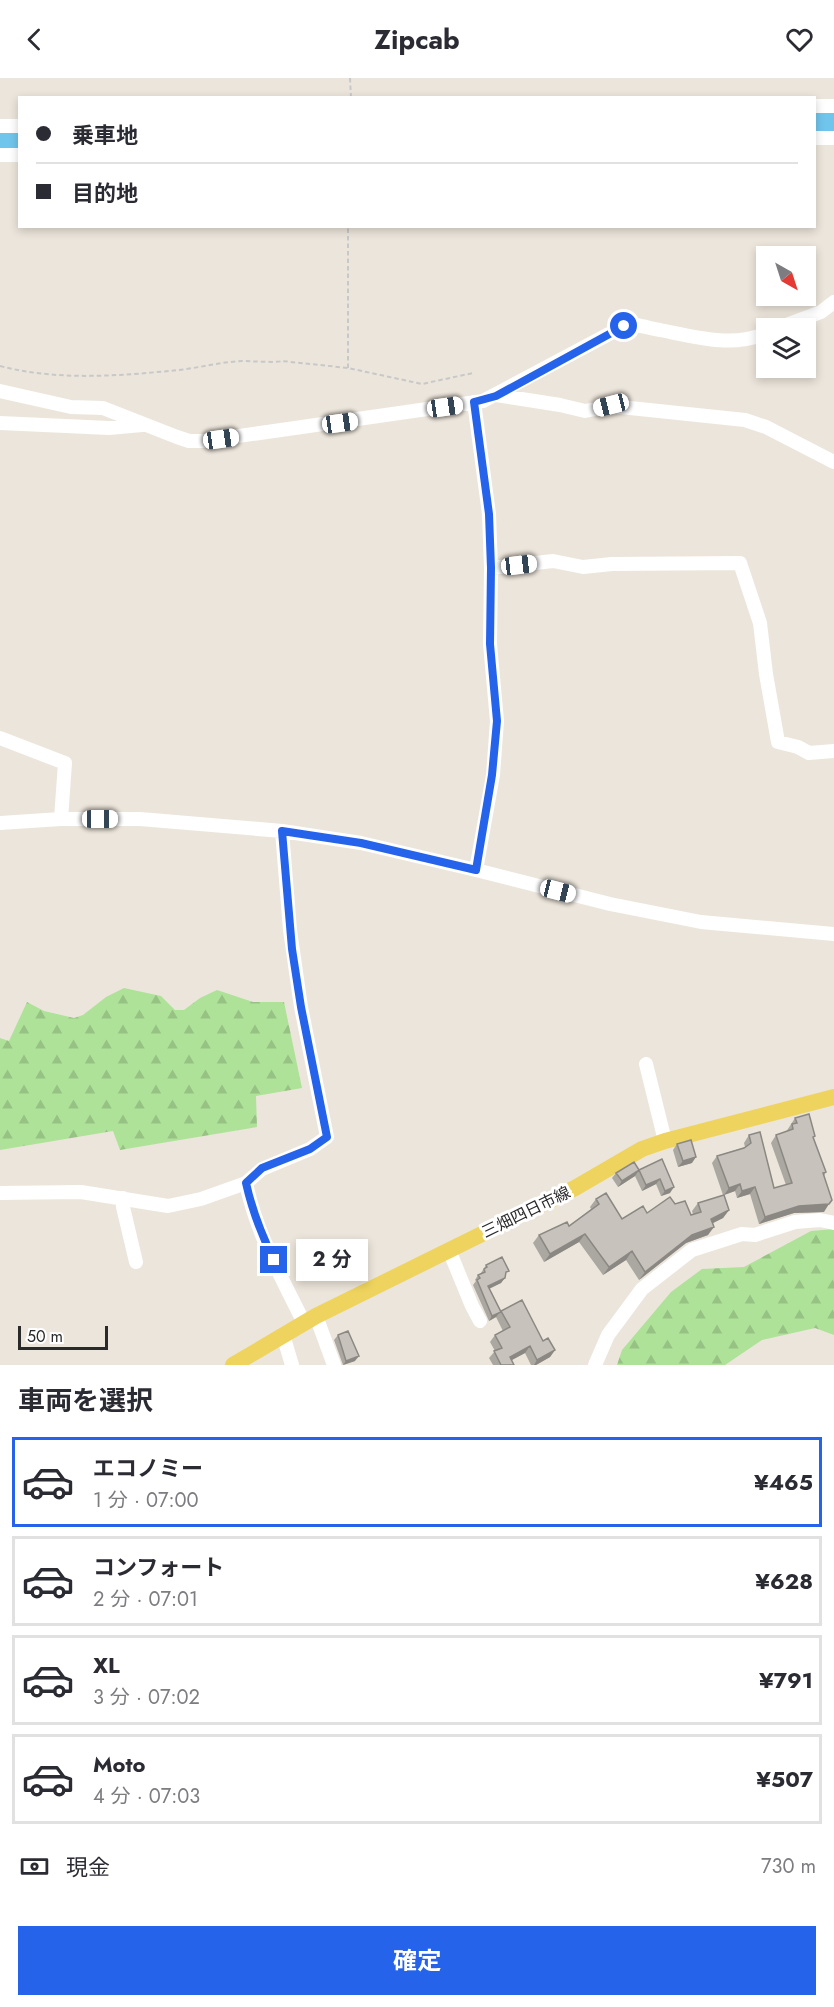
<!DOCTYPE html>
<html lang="ja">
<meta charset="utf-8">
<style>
:root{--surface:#fff;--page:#f7f7f7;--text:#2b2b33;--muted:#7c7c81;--line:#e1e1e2;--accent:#2563eb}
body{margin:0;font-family:Jost,"Noto Sans JP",sans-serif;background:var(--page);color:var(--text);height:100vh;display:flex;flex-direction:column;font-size:22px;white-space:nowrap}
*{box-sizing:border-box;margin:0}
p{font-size:20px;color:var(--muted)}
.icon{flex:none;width:33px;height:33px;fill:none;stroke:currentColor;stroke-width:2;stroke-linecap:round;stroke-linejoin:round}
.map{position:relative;height:1287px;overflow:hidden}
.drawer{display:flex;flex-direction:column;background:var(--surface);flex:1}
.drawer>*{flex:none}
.top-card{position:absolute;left:18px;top:18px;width:798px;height:132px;border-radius:0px;box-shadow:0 3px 9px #0003;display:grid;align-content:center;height:132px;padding:0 18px;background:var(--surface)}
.needle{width:39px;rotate:141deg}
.tools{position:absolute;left:756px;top:168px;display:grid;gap:12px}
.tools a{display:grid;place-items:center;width:60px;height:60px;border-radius:0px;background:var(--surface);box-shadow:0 3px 9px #0003;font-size:30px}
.scale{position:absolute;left:18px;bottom:15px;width:90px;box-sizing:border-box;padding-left:6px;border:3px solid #2a2a2a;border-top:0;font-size:16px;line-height:21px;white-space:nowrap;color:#2a2a2a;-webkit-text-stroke:4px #fff;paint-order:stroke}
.end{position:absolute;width:27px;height:27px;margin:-14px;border:8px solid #2563eb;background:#fff;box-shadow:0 0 0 3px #fff}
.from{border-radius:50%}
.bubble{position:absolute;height:42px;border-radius:0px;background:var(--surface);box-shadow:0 3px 9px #0003;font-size:20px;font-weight:700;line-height:42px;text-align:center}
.car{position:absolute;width:18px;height:36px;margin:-18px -9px;border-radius:8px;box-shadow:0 0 4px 2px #0007;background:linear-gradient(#fff 24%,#345 0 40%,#fff 0 76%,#345 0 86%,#fff 0)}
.top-card b{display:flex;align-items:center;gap:21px;height:57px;font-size:22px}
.top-card b+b{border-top:2px solid var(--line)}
.top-card i{width:15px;height:15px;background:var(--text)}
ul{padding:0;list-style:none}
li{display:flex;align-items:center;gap:18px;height:90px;margin:0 12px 9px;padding:0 6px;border:3px solid var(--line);border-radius:0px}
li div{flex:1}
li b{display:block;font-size:22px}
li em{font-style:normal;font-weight:700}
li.selected{border-color:var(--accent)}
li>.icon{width:54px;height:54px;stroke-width:1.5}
h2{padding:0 18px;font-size:27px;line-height:72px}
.pay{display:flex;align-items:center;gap:15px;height:66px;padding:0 18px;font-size:22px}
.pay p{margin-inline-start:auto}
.action{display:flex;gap:12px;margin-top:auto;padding:12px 18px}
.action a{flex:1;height:69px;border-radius:0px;background:var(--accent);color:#fff;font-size:24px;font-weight:700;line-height:69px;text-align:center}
header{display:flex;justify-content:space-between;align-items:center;height:78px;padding:0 18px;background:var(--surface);font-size:27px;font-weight:700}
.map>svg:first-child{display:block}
</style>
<header><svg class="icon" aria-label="back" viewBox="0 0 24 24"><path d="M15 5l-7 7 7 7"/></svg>Zipcab<svg class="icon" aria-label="heart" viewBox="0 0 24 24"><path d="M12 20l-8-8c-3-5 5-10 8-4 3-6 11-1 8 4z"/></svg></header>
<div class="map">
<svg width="834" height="1287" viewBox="0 0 834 1287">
<defs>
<pattern id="forest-firs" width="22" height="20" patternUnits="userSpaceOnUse" patternTransform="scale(1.5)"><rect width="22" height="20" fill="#aee298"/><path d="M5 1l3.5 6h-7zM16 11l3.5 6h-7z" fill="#96c283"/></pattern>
</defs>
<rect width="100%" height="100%" fill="#ece5db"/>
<path fill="url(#forest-firs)" d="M124,910L161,918L175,932H184L200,920L217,912L253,924H284L302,1010L256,1018L257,1049L120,1072L113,1053L0,1072V960L9,963L27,924L44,933L74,940L83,937L106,919Z
M834,1151V1257L815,1250L762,1262L725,1287H617L622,1272L671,1214L702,1191L744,1189L811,1153Z"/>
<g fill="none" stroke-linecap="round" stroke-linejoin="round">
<path stroke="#70c5ec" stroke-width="21" d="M814,45H834
M0,64H20"/>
<path stroke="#c8c8c8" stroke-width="2" stroke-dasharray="4.5 3" stroke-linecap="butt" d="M350,0L351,20
M0,288C57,303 120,298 178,292C199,290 220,284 242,283C250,283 277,285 282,283L348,290L422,306L473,295
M348,290V148"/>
<path stroke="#fff" stroke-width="14" d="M814,28H834
M0,48H20
M814,60H834
M0,77H20
M778,250L821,234L834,224
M0,313L71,329L103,330L177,359L189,363H204L483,323L624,248C637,245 647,250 660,252C695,259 733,270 766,255
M496,317L560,327L585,333L611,328L745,342L766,349L834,384
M474,324L489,436L491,490L490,566L497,643L493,697L476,792
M0,345L109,350L142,347
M491,490L553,483L583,489L612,486L740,485L760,545L766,596L778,664L798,669L809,675L834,673
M0,660L65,685L61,741
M0,745L61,741H140L282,753L361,765L476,792L610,826L701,844L834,856
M646,986L665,1063
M246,1105C256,1155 282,1200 304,1245
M0,1115L81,1114L168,1128L201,1121L246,1105L262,1091L310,1071L327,1059L301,929L290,852L282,753
M123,1120V1129L136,1184
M449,1172L472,1228L480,1243
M316,1238L334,1287
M283,1257L292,1287
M595,1287L608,1257L642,1211L692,1172L742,1156L755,1157L795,1144L820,1142L834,1145"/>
<path stroke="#eed45e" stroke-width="16" d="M233,1287L316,1238L575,1110L642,1071L665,1063L834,1019"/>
</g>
<path fill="#aba7a1" d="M795,1040L815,1058L813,1060L826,1094L824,1098V1134L794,1135L759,1146L750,1116L737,1120L735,1113L724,1117L729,1132L723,1140L713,1145L708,1157L686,1165L639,1202L626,1182L603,1197L579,1164L544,1184L533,1165L539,1157L569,1148L591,1131L590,1129L596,1121L622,1141L647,1135L675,1126L691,1137L693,1136L692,1133L698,1125L723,1117L712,1085L717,1078L745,1069L744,1065L749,1057L774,1110L786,1107L771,1065L776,1057L786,1054Z
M677,1066L692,1085L678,1089L673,1072Z
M662,1081L670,1115L661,1118L656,1106L642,1113L635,1098L618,1109L612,1100L616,1095L639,1092Z
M486,1187L505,1198L501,1205L489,1210L501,1233L555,1272L550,1279L536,1287H531L525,1275L511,1282L514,1287H493L489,1280L495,1273L490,1264L495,1257L503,1253L496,1239L489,1243L473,1207L476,1203L475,1202L478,1197L481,1195Z
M338,1257L355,1283L343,1287L334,1262Z"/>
<path fill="#8b8883" d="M696,1079L692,1085L678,1089L683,1083Z
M639,1092L635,1098L618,1109L622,1103Z
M660,1101L656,1106L642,1113L646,1107Z
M740,1106L735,1113L724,1117L729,1110Z
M674,1109L670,1115L661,1118L665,1113Z
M755,1109L750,1116L737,1120L742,1113Z
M829,1126L824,1134L794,1135L759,1146L765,1139L799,1128Z
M729,1132L723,1140L705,1149L711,1141Z
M714,1149L708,1157L686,1165L639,1202L645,1194L692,1157Z
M585,1156L579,1164L544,1184L550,1176Z
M632,1173L626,1182L603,1197L609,1189Z
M505,1200L501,1205L485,1213L488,1208Z
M500,1234L496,1239L489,1243L492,1238Z
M530,1268L525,1275L505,1286L510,1279Z
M555,1272L550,1279L536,1287H534L537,1282Z
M359,1278L355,1283L343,1287L346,1283Z"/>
<path fill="#c7c2bb" stroke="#8b8883" stroke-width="1.5" d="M809,1036L815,1058L813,1059L826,1094L823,1095L832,1122L829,1126L799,1128L765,1139L755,1109L742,1113L740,1106L729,1110L717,1078L744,1070L751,1065L749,1057L760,1054L774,1110L792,1105L776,1057L793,1051L792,1046L797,1045L795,1040Z
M691,1062L696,1079L683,1083L677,1066Z
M662,1081L674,1109L665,1113L660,1101L646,1107L639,1092L622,1103L616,1095L634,1084L639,1092Z
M606,1115L622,1141L643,1128L647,1135L670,1119L675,1126L685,1123L691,1137L701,1134L698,1125L724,1117L729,1132L711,1141L714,1149L692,1157L645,1194L632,1173L609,1189L585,1156L550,1176L539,1157L567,1144L569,1148L599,1126L596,1121Z
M502,1179L509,1193L506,1194L505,1200L488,1208L501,1234L492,1238L477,1202L480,1200L478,1197L485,1194L484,1191L487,1189L486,1187Z
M522,1222L543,1263L548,1260L555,1272L537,1282L530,1268L510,1279L514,1287H501L494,1273L502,1270L495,1257L510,1249L501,1233Z
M348,1253L359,1278L346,1283L338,1257Z"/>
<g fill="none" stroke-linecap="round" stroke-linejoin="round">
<path stroke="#2563eb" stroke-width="8" d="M274,1182C262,1158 252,1132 246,1105L262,1090L310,1071L327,1059L301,929L292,871L282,753L361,765L476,792L492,697L497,643L490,566L491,490L489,436L474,324L496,318L624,248"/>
</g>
<g text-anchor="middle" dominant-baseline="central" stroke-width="6" stroke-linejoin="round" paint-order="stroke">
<g font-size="16" fill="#2a2a2a" stroke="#fff">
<text transform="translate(526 1134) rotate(-26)">三畑四日市線</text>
</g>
</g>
</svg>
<div class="tools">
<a><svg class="needle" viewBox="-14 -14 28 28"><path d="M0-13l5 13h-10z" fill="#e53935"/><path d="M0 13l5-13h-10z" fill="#7c7c81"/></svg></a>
<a><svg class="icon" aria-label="layers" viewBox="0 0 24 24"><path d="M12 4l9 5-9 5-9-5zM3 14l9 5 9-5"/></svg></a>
</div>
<div class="scale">50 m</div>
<i class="end from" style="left:624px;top:248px"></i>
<i class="end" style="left:274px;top:1182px"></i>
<div class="bubble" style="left:296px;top:1161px;width:72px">2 分</div>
<i class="car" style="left:611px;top:327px;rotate:256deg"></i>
<i class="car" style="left:445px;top:329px;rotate:82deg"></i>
<i class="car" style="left:340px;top:345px;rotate:82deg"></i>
<i class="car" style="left:221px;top:361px;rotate:82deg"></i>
<i class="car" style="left:519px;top:487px;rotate:83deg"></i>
<i class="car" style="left:100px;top:741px;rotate:90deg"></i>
<i class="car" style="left:558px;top:813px;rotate:104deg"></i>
<div class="top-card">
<b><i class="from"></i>乗車地</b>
<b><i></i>目的地</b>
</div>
</div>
<section class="drawer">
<h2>車両を選択</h2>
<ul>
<li class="selected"><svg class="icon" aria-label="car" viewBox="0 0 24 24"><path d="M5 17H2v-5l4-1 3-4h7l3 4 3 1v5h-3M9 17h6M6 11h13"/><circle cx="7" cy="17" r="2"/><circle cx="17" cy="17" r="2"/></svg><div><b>エコノミー</b><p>1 分 · 07:00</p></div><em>¥465</em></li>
<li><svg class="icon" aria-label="car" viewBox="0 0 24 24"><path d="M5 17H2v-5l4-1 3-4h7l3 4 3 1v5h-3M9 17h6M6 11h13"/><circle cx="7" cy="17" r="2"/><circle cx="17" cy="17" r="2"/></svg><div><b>コンフォート</b><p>2 分 · 07:01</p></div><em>¥628</em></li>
<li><svg class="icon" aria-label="car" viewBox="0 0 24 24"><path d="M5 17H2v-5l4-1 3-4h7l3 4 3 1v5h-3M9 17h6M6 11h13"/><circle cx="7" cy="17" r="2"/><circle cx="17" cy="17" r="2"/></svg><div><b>XL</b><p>3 分 · 07:02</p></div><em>¥791</em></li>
<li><svg class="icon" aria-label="car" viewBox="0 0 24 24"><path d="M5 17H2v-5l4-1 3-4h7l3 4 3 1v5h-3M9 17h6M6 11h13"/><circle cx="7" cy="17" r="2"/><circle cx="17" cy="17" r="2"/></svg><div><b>Moto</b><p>4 分 · 07:03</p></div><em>¥507</em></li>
</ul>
<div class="pay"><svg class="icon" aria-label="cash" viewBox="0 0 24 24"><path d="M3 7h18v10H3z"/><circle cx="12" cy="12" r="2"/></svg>現金<p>730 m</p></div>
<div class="action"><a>確定</a></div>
</section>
